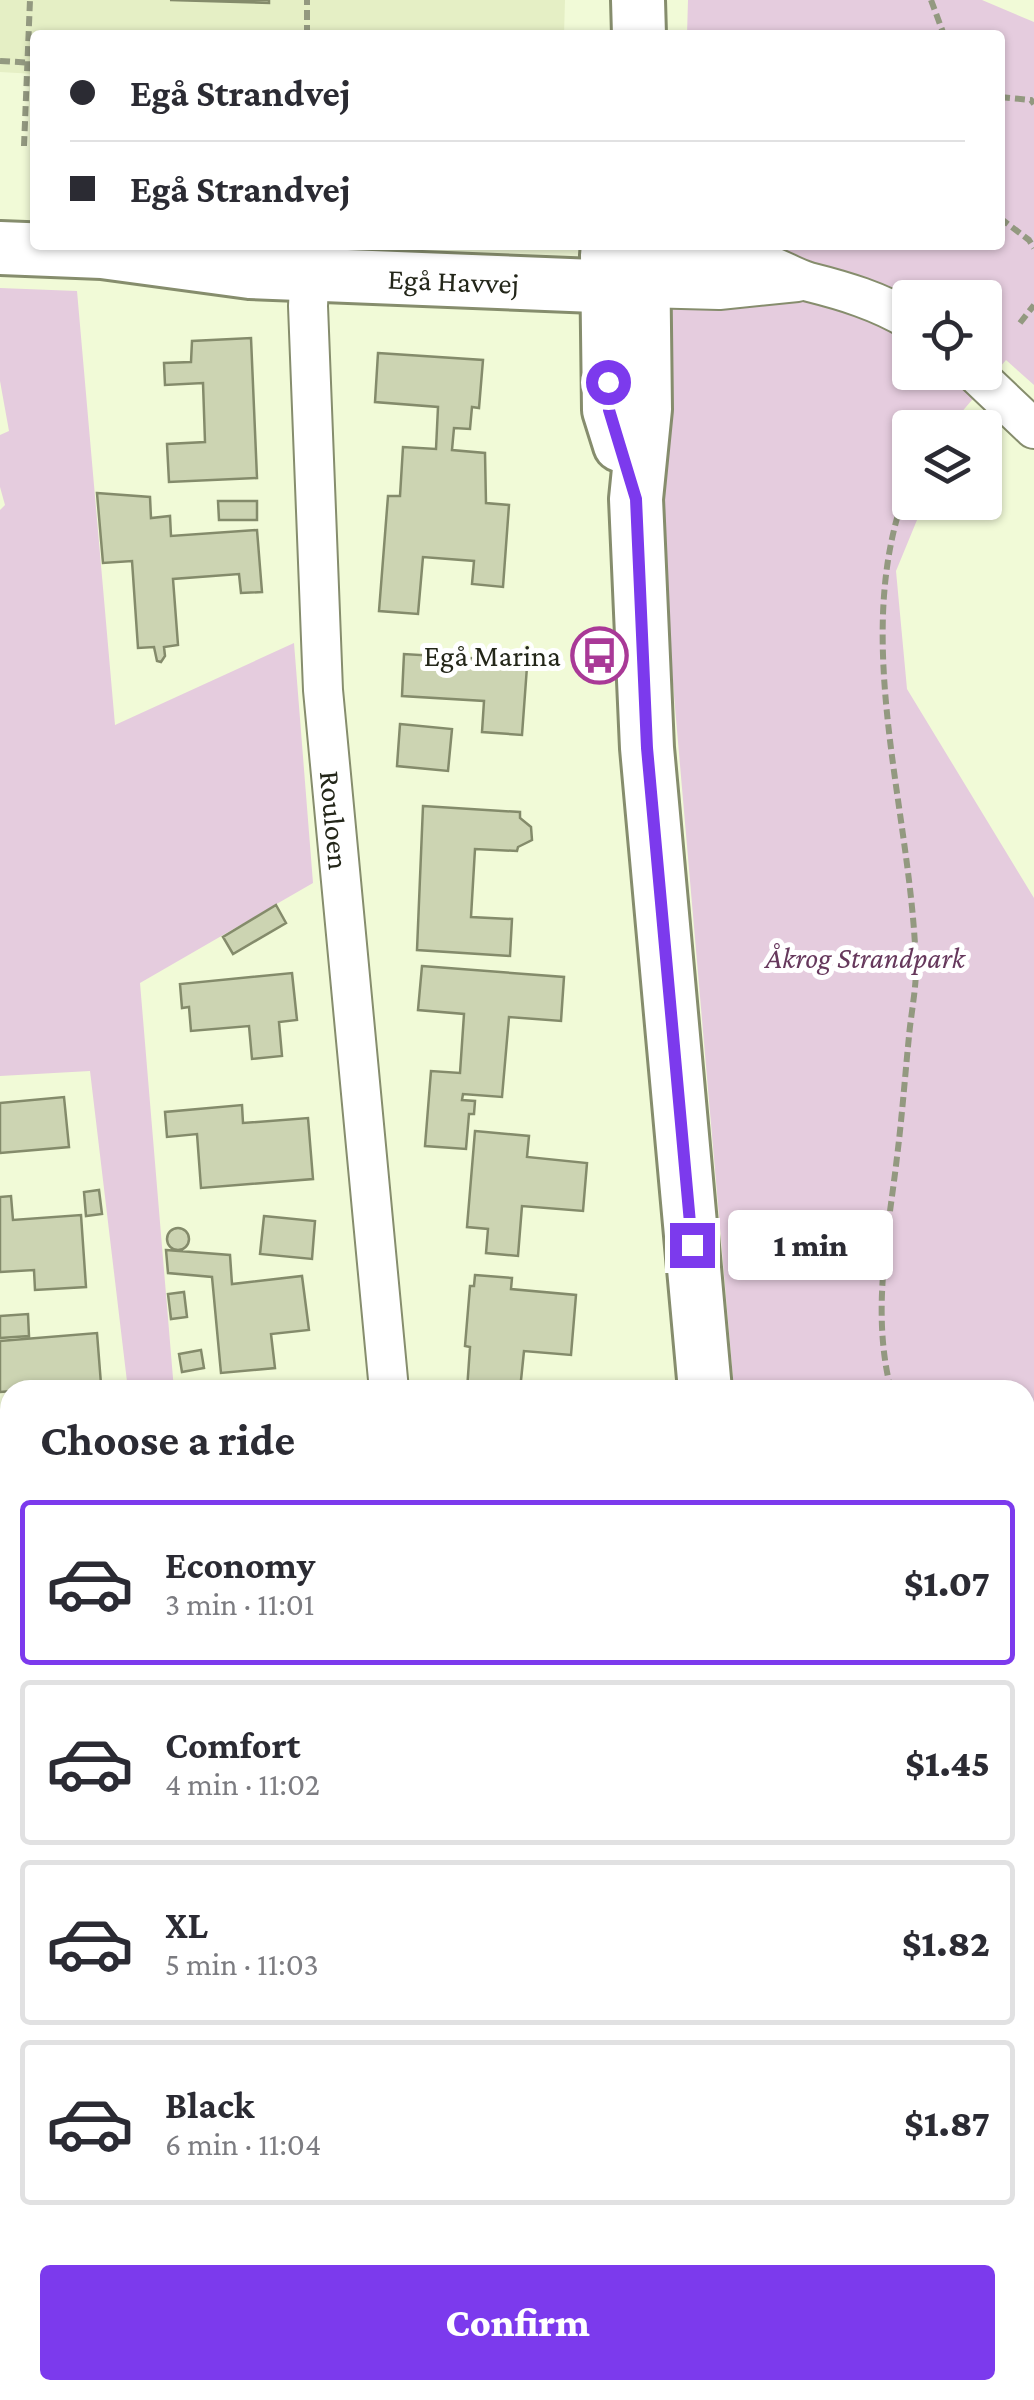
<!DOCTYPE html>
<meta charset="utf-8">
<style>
:root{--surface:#fff;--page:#f7f7f7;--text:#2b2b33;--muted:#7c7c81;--line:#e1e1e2;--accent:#7c3aed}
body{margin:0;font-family:"Crimson Pro",serif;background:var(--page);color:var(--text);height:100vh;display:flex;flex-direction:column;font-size:38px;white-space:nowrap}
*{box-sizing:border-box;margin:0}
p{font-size:32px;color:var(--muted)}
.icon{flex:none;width:55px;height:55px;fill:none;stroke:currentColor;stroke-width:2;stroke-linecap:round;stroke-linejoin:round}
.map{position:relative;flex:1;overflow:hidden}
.details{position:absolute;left:0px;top:1380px;width:1035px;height:1020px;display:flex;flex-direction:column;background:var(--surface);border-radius:30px 30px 0 0;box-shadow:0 2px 8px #0004}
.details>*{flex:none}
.guide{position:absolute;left:30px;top:30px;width:975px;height:220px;border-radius:10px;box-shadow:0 2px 8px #0004;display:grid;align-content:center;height:220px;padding:0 40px;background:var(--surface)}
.fabs{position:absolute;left:892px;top:280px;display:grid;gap:20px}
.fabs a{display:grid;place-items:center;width:110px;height:110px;border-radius:10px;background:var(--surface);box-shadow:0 2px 8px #0004;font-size:50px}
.end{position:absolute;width:45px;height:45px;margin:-22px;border:12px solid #7c3aed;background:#fff;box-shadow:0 0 0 5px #fff}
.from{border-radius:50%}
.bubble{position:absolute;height:70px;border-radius:10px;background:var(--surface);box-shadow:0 2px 8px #0004;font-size:32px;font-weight:800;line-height:70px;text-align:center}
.guide b{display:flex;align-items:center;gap:35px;height:95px;font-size:38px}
.guide b+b{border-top:2px solid var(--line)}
.guide i{width:25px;height:25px;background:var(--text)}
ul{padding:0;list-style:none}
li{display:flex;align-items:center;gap:30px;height:165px;margin:0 20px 15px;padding:0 20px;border:5px solid var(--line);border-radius:10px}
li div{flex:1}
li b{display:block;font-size:38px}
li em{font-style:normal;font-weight:800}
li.active{border-color:var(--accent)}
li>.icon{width:90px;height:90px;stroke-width:1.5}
h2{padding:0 40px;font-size:45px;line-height:120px}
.primary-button{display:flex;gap:20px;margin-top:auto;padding:20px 40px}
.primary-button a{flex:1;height:115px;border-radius:10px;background:var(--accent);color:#fff;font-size:40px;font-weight:800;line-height:115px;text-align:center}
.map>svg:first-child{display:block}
</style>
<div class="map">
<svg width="1034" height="2400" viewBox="0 0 1034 2400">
<rect width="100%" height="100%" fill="#f1fad7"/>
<path fill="#e5efc5" d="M0,0H565L564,35H35V74L0,72Z"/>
<path fill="#e5ccde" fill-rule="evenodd" d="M688,0H982L1034,22V385L1006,360L960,414L954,427L910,428V502L924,503L896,571L907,689L1034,898V2226L1025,2227V1390H734L661,545L662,343L667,245H1000V35H687ZM910,298H985V372H910Z
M0,288L77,291L115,725L294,643L313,883L140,983L174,1390H128L90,1071L0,1076V510L5,505L0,487V435L9,431L0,381Z"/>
<path fill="#ccd4b2" stroke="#848b6b" stroke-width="2.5" d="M170,0H269V3Z
M251,338L257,478L169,482L167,444L205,442L203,383L165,385L164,363L191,362L192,341Z
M378,353L483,360L479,408L472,407L470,429L454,428L452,450L485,453L486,503L509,505L503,587L472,584L474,561L423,557L418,614L379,611L388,496H400L403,447L436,449L438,407L375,402Z
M97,493L150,497L151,518L170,516L171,536L257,530L262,592L241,593L239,574L173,579L178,645L164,647L165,656L161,662L157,661L154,647L138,648L132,561L103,563Z
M218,501H257V520H219Z
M487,650L528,653L522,735L482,732L484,701L402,696L404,654L486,659Z
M400,724L452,729L448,771L397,766Z
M423,806L520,812V818L531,827L532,840L518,847L517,851L475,849L471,917L512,919L510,956L417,950Z
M276,905L286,923L233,954L223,937Z
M422,966L564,977L561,1021L509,1017L502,1097L463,1094L462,1100L475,1101L474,1114H469L466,1149L425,1146L431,1071L460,1073L464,1014L418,1010Z
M292,973L297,1020L279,1022L282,1056L252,1059L249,1026L191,1031L189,1007L182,1008L180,984Z
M64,1097L69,1147L0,1153V1103Z
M242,1105L243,1123L308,1118L313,1179L201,1188L197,1134L167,1137L165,1112Z
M475,1131L529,1136L527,1157L587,1163L583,1211L522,1206L518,1256L486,1253L488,1229L467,1227Z
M99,1190L102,1214L86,1216L84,1192Z
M11,1196L13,1220L81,1215L86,1287L35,1290L34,1270L0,1272V1197Z
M264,1216L315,1221L312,1259L260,1254Z
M167 1239a11 11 0 1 1 22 0a11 11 0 1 1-22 0Z
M166,1250L230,1255L232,1284L302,1276L309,1330L271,1334L275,1368L221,1373L212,1277L168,1273Z
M475,1275L512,1278L511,1289L576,1295L571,1355L524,1351L520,1390H467L470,1347L465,1346L470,1286H474Z
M184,1292L187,1317L171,1319L168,1294Z
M28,1314L29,1336L0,1338V1316Z
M97,1333L101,1384L0,1392V1341Z
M201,1350L204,1368L182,1372L179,1354Z
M0,1436H10V1457H0Z
M0,1460H10V1510L0,1511Z
M0,1623L9,1624L3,1673H0Z
M8,1883L10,1905L6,1906L0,1903V1885Z
M0,1938L10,1939V1996L0,1994Z
M0,2181L10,2182V2246L0,2244Z
M1025,2258H1033L1034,2265V2351H1025Z
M0,2337L10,2340V2390H38L35,2400H0Z
M1025,2387H1034V2400H988L1017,2397L1016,2390Z
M142,2390H194L214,2396L212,2400H139Z
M341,2390H389L390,2397L342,2400Z
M634,2390H689L690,2400H635Z"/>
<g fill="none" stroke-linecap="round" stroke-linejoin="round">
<defs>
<g id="street">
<path id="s1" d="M311,246L308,306L323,690L389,1390"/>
<path d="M643,255C682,255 728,252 766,264C781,269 794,278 809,282C845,291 878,301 910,320"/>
<path d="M644,288L719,290L797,282"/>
<path d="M974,372L1034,429"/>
<path d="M0,1730L10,1731"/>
<path d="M0,2120L10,2122"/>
<path d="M483,2390L484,2400"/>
</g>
<g id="secondary">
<path d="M638,0L639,35"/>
<path d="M643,245L645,409L636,499L647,748L705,1390"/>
<path id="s2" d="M0,248L102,252L250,272L644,288"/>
<path d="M607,255L609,410L620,445"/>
<path d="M794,2390L795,2400"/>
</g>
</defs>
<use href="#street" stroke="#868d6d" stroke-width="42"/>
<use href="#secondary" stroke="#868d6d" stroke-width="58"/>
<path stroke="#939980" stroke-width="6" stroke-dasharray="10 5" stroke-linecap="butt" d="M931,0L944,35
M307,35V0
M0,61L35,63
M1000,97L1031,100L1034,104
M24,146L30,0
M1000,218L1029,240L1034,248
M1020,323L1034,305
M932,428L937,415
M891,1390C871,1312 888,1235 897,1157C902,1117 905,1076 909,1036C911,1014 916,990 916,968C912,808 847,634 910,480
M1025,1516L1034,1522
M1025,1808L1034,1807"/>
<use href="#street" stroke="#fff" stroke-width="38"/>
<use href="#secondary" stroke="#fff" stroke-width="52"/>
</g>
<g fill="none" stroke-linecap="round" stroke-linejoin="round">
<path stroke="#7c3aed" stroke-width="12" d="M608,382L609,410L636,499L647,748L692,1245"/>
</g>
<defs>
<symbol id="bus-ring" viewBox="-11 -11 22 22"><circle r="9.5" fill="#fff" stroke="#a93997" stroke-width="1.5"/><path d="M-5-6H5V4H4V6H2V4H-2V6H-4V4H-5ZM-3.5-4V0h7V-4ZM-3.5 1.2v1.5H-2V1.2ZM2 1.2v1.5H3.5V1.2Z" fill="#a93997"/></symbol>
</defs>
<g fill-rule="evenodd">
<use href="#bus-ring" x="568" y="624" width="63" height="63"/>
</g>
<g text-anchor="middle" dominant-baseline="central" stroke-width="10" stroke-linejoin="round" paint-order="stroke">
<g font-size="30" fill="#232619" stroke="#fff">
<text stroke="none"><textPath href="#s2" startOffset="455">Egå Havvej</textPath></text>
<text stroke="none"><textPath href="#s1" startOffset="575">Rouloen</textPath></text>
</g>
<g font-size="30" fill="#232619" stroke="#fff" text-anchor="end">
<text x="561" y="655">Egå Marina</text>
</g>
<g font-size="30" font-style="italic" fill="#66385c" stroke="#fff">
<text x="865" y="957">Åkrog Strandpark</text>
</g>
</g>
</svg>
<div class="fabs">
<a><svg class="icon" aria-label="locate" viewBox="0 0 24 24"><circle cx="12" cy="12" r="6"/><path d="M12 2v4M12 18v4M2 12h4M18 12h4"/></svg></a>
<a><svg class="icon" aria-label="layers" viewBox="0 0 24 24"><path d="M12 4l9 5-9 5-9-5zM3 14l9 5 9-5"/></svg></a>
</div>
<i class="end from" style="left:608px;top:382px"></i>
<i class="end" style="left:692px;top:1245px"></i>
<div class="bubble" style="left:728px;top:1210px;width:165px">1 min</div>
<div class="guide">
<b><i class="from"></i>Egå Strandvej</b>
<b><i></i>Egå Strandvej</b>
</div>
<section class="details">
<h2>Choose a ride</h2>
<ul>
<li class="active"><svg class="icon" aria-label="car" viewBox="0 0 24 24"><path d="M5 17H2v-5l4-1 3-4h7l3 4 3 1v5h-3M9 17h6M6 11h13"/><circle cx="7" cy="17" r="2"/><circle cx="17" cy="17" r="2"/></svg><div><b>Economy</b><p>3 min · 11:01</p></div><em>$1.07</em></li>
<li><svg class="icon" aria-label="car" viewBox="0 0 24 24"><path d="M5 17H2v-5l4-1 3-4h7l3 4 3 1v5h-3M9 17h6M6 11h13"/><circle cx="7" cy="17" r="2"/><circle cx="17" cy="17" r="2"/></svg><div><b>Comfort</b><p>4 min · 11:02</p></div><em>$1.45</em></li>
<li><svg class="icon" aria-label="car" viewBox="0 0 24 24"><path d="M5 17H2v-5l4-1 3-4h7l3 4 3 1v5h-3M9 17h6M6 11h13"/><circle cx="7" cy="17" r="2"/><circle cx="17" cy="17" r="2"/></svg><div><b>XL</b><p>5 min · 11:03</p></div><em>$1.82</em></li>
<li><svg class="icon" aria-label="car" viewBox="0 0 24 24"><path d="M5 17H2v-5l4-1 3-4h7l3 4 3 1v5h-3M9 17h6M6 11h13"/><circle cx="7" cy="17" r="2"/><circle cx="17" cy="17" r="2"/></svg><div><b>Black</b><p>6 min · 11:04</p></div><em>$1.87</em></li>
</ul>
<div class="primary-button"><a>Confirm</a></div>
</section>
</div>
